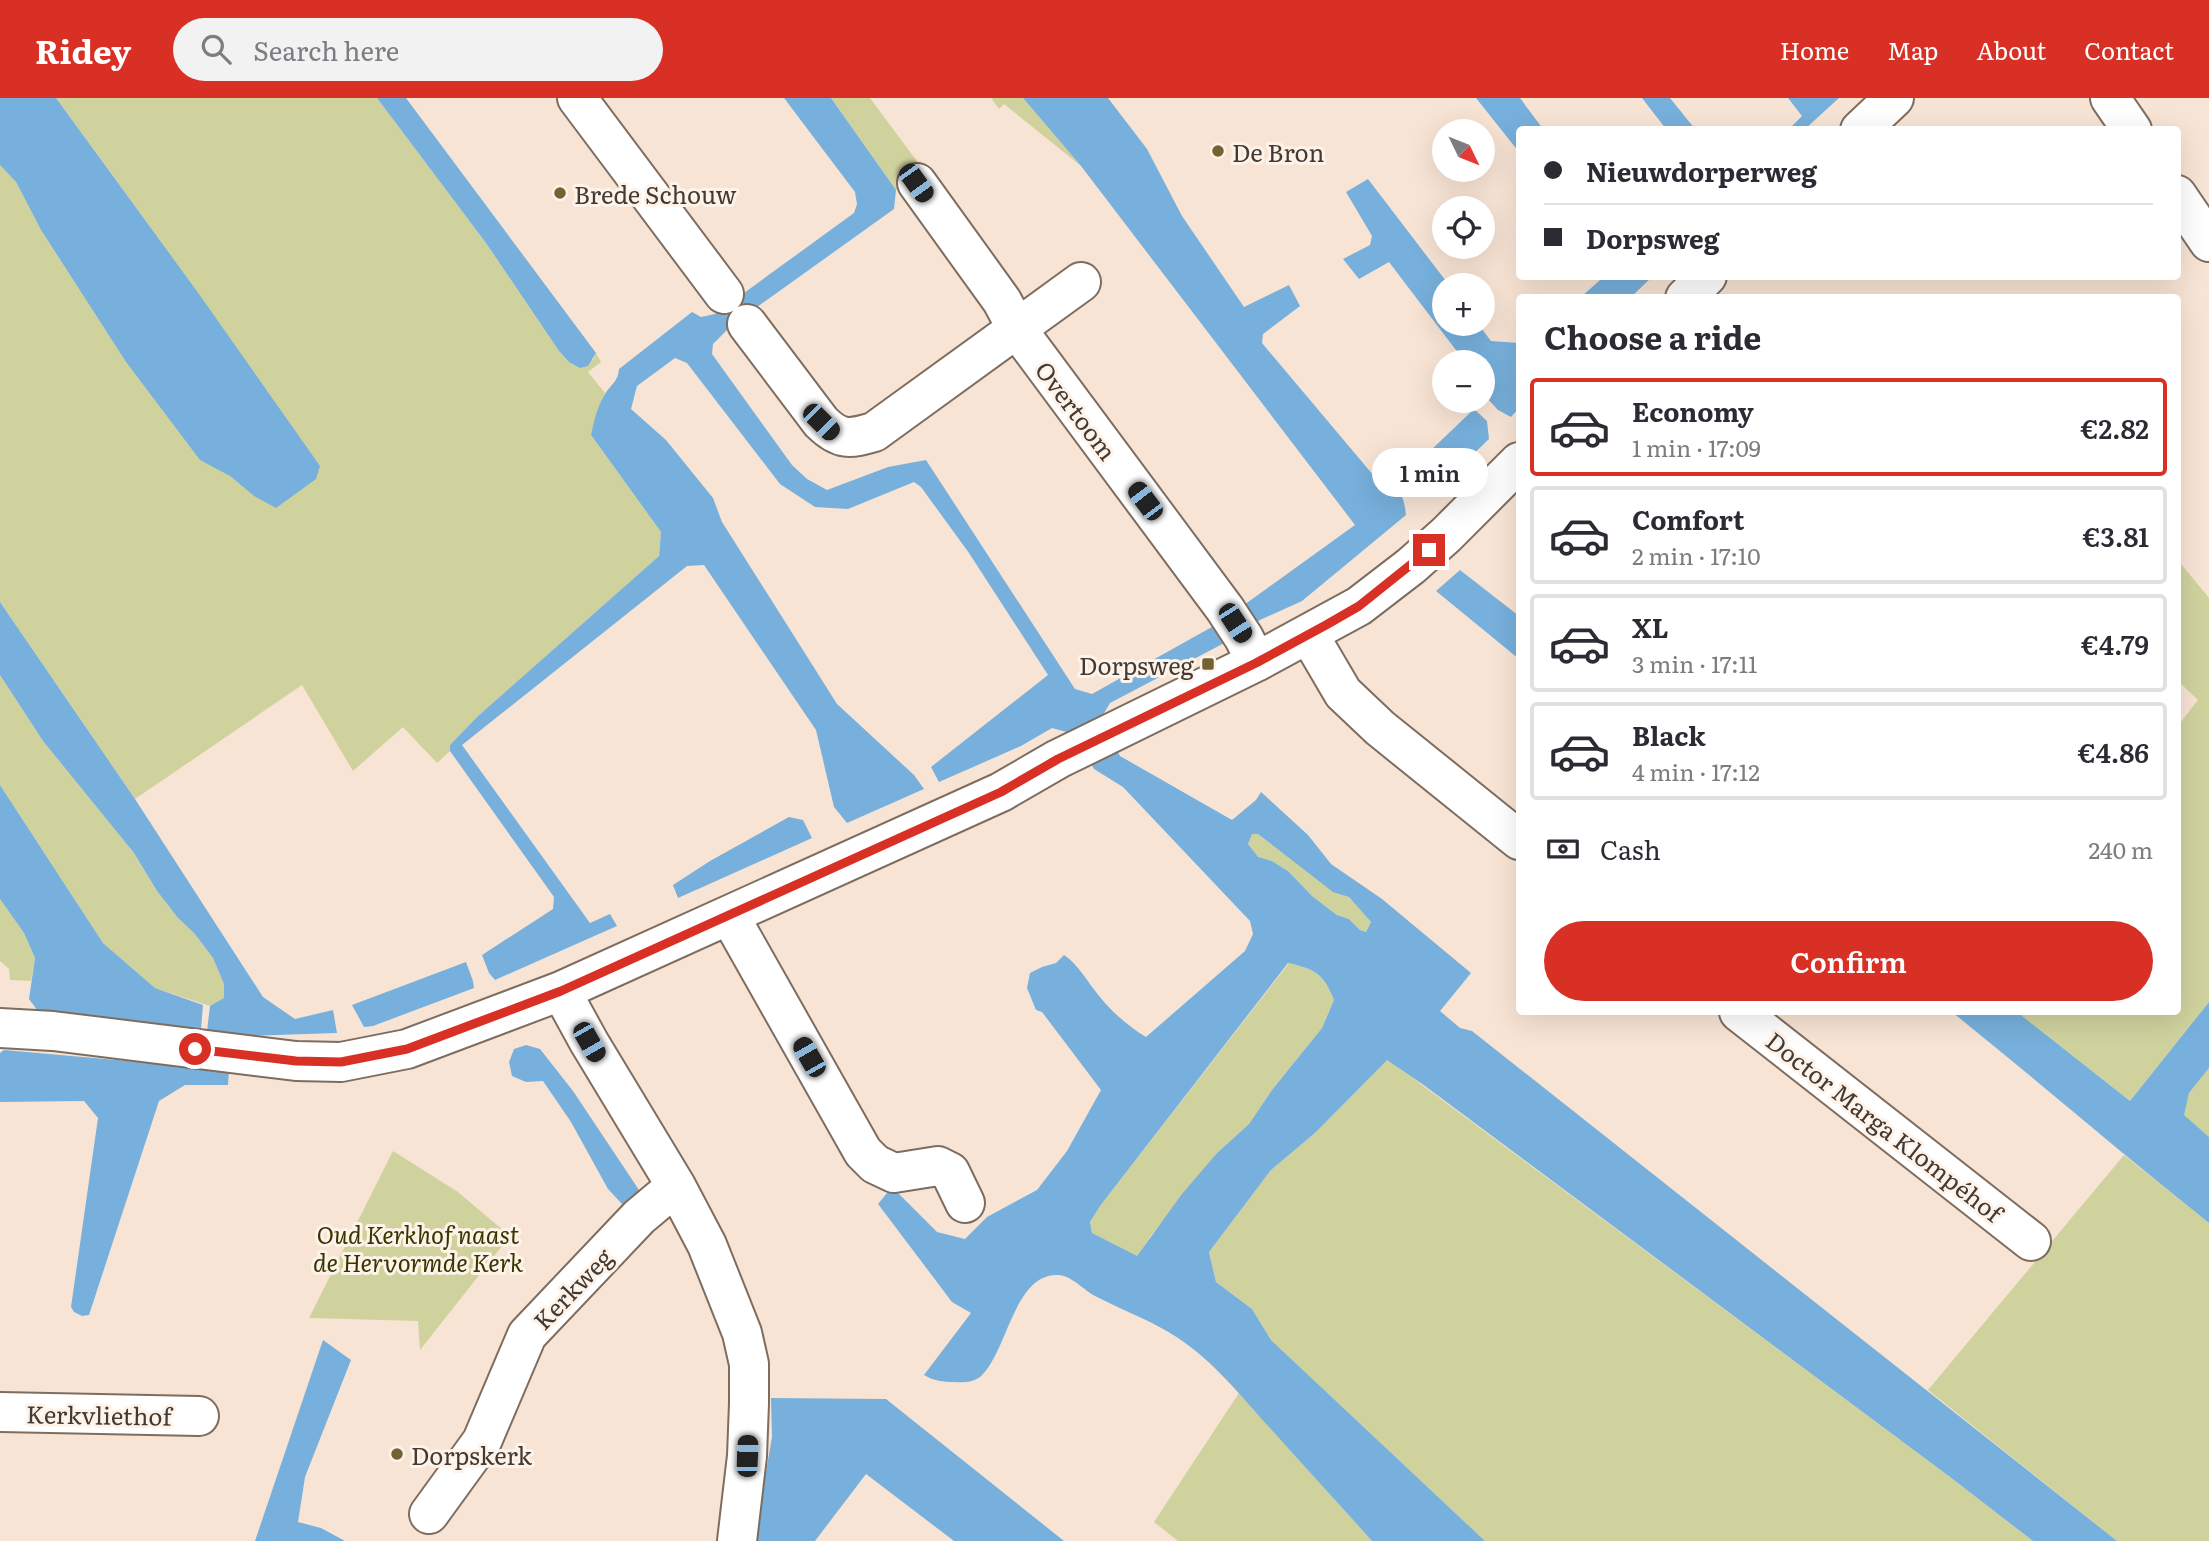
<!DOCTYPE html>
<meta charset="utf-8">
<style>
:root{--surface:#fff;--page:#f2f2f3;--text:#2b2b33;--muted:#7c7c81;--line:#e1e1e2;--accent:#d93025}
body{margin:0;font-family:Literata,serif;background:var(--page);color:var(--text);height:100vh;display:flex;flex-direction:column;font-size:26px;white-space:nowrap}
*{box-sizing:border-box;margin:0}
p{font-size:23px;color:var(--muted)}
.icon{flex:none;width:38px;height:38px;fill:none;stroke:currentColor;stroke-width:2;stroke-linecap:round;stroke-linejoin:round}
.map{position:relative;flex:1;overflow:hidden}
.sheet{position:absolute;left:1516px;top:196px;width:665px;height:721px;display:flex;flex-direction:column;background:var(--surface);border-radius:7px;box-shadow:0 7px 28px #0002}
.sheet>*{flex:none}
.top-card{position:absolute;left:1516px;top:28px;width:665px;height:154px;border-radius:7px;box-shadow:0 7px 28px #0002;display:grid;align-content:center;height:154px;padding:0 28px;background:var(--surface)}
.needle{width:46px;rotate:133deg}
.buttons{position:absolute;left:1432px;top:21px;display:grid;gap:14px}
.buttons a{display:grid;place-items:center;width:63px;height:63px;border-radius:50%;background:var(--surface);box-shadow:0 7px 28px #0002;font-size:35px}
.end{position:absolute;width:32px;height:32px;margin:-16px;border:9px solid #d93025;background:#fff;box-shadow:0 0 0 4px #fff}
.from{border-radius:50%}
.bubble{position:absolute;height:49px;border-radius:24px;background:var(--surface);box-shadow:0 7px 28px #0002;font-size:23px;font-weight:600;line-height:49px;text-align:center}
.car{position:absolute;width:21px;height:42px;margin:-21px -10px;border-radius:9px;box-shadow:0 0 5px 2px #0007;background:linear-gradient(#222 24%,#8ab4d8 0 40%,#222 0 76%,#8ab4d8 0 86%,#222 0)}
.top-card b{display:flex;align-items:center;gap:24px;height:66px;font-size:26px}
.top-card b+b{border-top:2px solid var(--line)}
.top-card i{width:18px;height:18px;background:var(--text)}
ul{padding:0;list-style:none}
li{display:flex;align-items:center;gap:21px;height:98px;margin:0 14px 10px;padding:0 14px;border:4px solid var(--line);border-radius:7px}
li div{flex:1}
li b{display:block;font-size:26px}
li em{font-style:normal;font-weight:600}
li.active{border-color:var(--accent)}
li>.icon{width:63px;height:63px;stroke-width:1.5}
h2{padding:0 28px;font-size:32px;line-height:84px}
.pay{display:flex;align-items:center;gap:18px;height:77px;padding:0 28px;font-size:26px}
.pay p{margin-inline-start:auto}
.action{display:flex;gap:14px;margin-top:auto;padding:14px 28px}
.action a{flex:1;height:80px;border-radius:42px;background:var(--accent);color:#fff;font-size:28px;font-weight:600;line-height:80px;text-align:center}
header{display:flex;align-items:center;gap:42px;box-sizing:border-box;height:98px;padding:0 35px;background:var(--accent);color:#fff}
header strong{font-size:33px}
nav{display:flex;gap:38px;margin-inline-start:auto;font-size:24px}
.search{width:490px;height:63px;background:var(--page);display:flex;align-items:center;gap:18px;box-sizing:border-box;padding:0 24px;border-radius:38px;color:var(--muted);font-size:26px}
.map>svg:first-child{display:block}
</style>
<header>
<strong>Ridey</strong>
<div class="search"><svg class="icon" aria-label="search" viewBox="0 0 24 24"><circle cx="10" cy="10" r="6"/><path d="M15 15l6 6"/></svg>Search here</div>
<nav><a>Home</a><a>Map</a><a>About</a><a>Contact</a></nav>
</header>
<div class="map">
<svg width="2209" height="1443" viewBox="0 0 2209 1443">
<rect width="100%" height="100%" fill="#f8e4d4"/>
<path fill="#d0d29e" d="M56,0H377L486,145L559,253L569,264L593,262L596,255L601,264L588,274L605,295L595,320L591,337L661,434L659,458L477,619L450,647V653L437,665L403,629L353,673L302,587L135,701L0,504V67L16,84L41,132L126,264L200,361L230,378L254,398L297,394L315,381L194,189Z
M831,0H870L922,70L896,92Z
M991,0H1023L1081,68L1004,6L999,11Z
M2177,461L2209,500V904L2130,1003L2017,914H2177V629L2198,602L2177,582Z
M0,577L43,643L134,755L157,793L178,820L194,835L213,860L224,886V901L210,908L155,890L103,845L0,687Z
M1252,736H1258L1333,793L1349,799L1371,824L1366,834L1360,832L1349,821L1337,817L1312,798L1288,773L1272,763L1258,760L1248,746Z
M0,801L24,835L35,860L31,883L10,882L9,871L0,863Z
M1289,865C1315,872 1324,876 1334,902L1322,930L1272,992L1249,1026L1217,1055L1150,1139L1137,1159L1092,1135L1090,1124L1100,1108Z
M1387,961L1950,1379L2033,1443H1485L1271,1242L1252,1211L1216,1184L1209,1154L1271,1072L1315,1035Z
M2209,970V1039L2183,1017L2189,995Z
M393,1053L458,1094L510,1138L420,1252L418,1223L309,1220Z
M2124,1057L2209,1125V1443H2117L1928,1292Z
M1239,1295L1372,1443H1178L1154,1424Z"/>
<path fill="#77b0dc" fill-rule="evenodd" d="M0,0H56L194,189L320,368L316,381L276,410L254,398L230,378L200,362L126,264L41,132L16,84L0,67Z
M377,0H406L596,255L588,268L580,270L569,264L559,253L486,145Z
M784,0H831L896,92L894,111L732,227L713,246L712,256L792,367L807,381L827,392L888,369L926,362L1075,591L1092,596L1219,525L1355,427L1081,68L1023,0H1108L1147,51L1182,118L1244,209L1289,187L1300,208L1263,236L1262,245L1379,384C1400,390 1404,397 1406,417L1302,503L1260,522L1230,542L1110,605L1100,622L1120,658L1232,722L1256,702L1261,694L1308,737L1331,766L1382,801L1471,875L1440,913L1460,930L1472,933L2117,1443H2033L1950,1379L1425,988L1387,962L1315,1035L1271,1072L1209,1154L1216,1184L1252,1211L1271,1242L1485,1443H1372C1338,1405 1303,1367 1269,1329C1241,1298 1213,1263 1178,1240C1153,1223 1124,1213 1097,1199C1084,1193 1071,1176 1056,1177C1013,1178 1007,1256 980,1279C973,1284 963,1285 954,1284C943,1284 934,1283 924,1277L971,1215L952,1204L878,1106L892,1089L937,1134L965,1141L987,1119L1037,1092L1067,1053L1101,992L1042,914L1036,912L1027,890L1030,875L1042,869L1056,865L1064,857C1079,867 1088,885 1100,899C1112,914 1129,929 1146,939L1245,853L1253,836L1250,823L1123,689L1094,671L1074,636L1052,630L1021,648L939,684L931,669L1048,577L969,455L921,389L914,384L848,411L815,409L780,386L687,265L675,260L637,288L631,311L666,342L713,400L722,424L837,606L914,677L924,691L847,725L834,709L816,632L704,467L687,468L462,647L590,825L610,816L617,828L495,882L489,875L482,857L553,811L554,799L450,653V647L477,619L659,458L661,434L591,337C594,323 597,309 605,296C611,286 618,284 619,271L692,214L701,219L715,216L854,115L857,106L855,94ZM1252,736H1258L1333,794L1349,799L1371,824L1366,834L1360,832L1349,821L1337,817L1312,798L1288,773L1272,763L1258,759L1248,746ZM1288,865C1315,871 1324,876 1334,902L1322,930L1272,992L1249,1026L1217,1055L1182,1096L1137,1158L1092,1135L1090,1124L1100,1108Z
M1476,0H1520L1543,31L1519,32V54Z
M1642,0H1670L1695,31H1666Z
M1788,0H1839L1805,31L1788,32L1802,18Z
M1368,81L1449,187H1444V226H1478L1491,243L1519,245V310L1511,319L1498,312L1486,299L1489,296L1482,288V264H1465L1389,164L1359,181L1343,161L1370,147L1372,138L1346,94Z
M1601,179V178L1652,179L1631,199H1581L1600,182Z
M1474,311L1487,323L1489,341L1435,393L1417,388L1406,376Z
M1460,472L1519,518V561L1436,493Z
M0,504L135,701L263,899L295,921L333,912L337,935L244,938L207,933L210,908L224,900V886L213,860L194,835L178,820L157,793L134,755L43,643L0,577Z
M0,687L103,845L155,890L203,907L201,931L37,912L29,901L35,860L24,835L0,801Z
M789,719L803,722L812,740L678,800L673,787L710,763Z
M466,864L473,883L474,890L373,928L364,929L352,907Z
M2209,904V970L2189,995L2184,1017L2209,1039V1125C2122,1056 2038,983 1952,914H2017L2130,1003Z
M526,947L540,951L573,993L639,1092L623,1107L608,1091L571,1024L543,983L526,984L512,978L509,964L514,951Z
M4,952L229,972L228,987H185L159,1003L89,1217L82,1218L74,1214L71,1209L98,1020L84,1003L0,1004V955Z
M323,1242L351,1262L305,1379L298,1424L321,1430L345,1443H255Z
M771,1300L886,1301L1064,1443H954L866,1376L815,1443H754L772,1339Z"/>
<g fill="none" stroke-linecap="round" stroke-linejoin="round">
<defs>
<path id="minor" d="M577,0L724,196
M2110,0L2132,32
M1860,32L1894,0
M917,85L1002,203L1017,231L1225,511L1244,540L1256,564
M2177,97L2209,144
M1685,200L1707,178
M747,226L821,324C840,343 850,341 874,334L1081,184
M1309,537L1343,595L1380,630L1519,742
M729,817L863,1054L875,1066L894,1075L938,1068L950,1074L965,1105
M561,893L589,944L676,1088L707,1147L742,1235L749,1266V1305L747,1358L737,1443
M1739,914L2031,1143
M0,930L53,933L296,963L341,964L407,951L561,893L1001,694L1058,661L1256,564L1359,508L1411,468L1446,437L1519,364
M0,1314L199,1318
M429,1416L482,1343L527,1237L639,1119L676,1088"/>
</defs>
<use href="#minor" stroke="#7e6d5f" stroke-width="42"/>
<use href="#minor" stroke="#fff" stroke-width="38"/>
</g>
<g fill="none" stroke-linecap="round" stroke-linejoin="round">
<path stroke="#d93025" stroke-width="9" d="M195,951L296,963L341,964L407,951L561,893L1001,694L1058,661L1256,565L1326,527L1359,508L1429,452"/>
</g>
<g fill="#726432" stroke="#fff3e9" stroke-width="2.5">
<circle cx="1218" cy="53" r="7"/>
<circle cx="560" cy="95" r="7"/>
<rect x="1201" y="559" width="14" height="14" rx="3.5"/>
<circle cx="397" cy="1356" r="7"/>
</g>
<g text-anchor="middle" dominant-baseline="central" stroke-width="6" stroke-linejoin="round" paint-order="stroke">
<g font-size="24" fill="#423a34" stroke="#fff3e9" text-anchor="start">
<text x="1232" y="53">De Bron</text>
<text x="574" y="95">Brede Schouw</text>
<text x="1194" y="566" text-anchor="end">Dorpsweg</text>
<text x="411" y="1356">Dorpskerk</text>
</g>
<g font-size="24" fill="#423a34" stroke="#fff3e9">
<text transform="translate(1077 312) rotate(53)">Overtoom</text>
<text transform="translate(1885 1028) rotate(38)">Doctor Marga Klompéhof</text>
<text transform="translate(572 1190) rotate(-46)">Kerkweg</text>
<text transform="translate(99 1316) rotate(1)">Kerkvliethof</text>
</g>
<g font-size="24" font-style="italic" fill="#353600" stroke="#fff3e9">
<text x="418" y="1135">Oud Kerkhof naast<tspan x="418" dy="28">de Hervormde Kerk</tspan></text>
</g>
</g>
</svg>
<div class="buttons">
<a><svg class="needle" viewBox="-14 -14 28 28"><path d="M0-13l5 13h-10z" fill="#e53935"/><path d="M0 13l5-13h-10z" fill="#7c7c81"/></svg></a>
<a><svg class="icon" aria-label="locate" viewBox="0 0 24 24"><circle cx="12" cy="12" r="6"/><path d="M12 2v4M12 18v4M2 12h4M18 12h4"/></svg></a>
<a>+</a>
<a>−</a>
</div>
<i class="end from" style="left:195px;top:951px"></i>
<i class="end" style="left:1429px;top:452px"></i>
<div class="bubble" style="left:1372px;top:350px;width:116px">1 min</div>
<i class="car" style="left:916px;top:85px;rotate:144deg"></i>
<i class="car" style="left:821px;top:324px;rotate:135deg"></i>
<i class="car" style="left:1145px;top:403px;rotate:323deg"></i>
<i class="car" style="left:1235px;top:525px;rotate:147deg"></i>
<i class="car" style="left:589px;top:944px;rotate:150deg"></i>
<i class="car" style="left:809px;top:959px;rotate:330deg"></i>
<i class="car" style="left:747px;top:1358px;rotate:2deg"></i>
<div class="top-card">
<b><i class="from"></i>Nieuwdorperweg</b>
<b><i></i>Dorpsweg</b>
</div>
<section class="sheet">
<h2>Choose a ride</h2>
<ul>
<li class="active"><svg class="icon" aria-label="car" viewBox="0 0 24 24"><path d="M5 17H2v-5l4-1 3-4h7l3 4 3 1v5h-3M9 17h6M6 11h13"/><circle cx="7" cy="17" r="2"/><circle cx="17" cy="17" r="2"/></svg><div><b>Economy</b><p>1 min · 17:09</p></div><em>€2.82</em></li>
<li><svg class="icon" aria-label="car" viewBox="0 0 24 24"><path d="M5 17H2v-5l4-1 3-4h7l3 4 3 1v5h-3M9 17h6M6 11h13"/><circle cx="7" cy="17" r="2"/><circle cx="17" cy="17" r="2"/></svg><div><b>Comfort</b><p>2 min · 17:10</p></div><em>€3.81</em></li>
<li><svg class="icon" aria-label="car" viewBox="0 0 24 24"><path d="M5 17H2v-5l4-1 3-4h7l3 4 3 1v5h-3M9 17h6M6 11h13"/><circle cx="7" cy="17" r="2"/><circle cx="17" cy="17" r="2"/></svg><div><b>XL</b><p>3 min · 17:11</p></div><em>€4.79</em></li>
<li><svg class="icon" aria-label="car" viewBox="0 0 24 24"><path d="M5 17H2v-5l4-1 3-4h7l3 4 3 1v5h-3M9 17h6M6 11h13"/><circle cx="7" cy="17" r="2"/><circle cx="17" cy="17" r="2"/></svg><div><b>Black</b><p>4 min · 17:12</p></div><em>€4.86</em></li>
</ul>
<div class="pay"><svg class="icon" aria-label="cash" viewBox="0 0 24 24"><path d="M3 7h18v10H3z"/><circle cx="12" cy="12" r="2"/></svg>Cash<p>240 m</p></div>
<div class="action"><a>Confirm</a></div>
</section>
</div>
